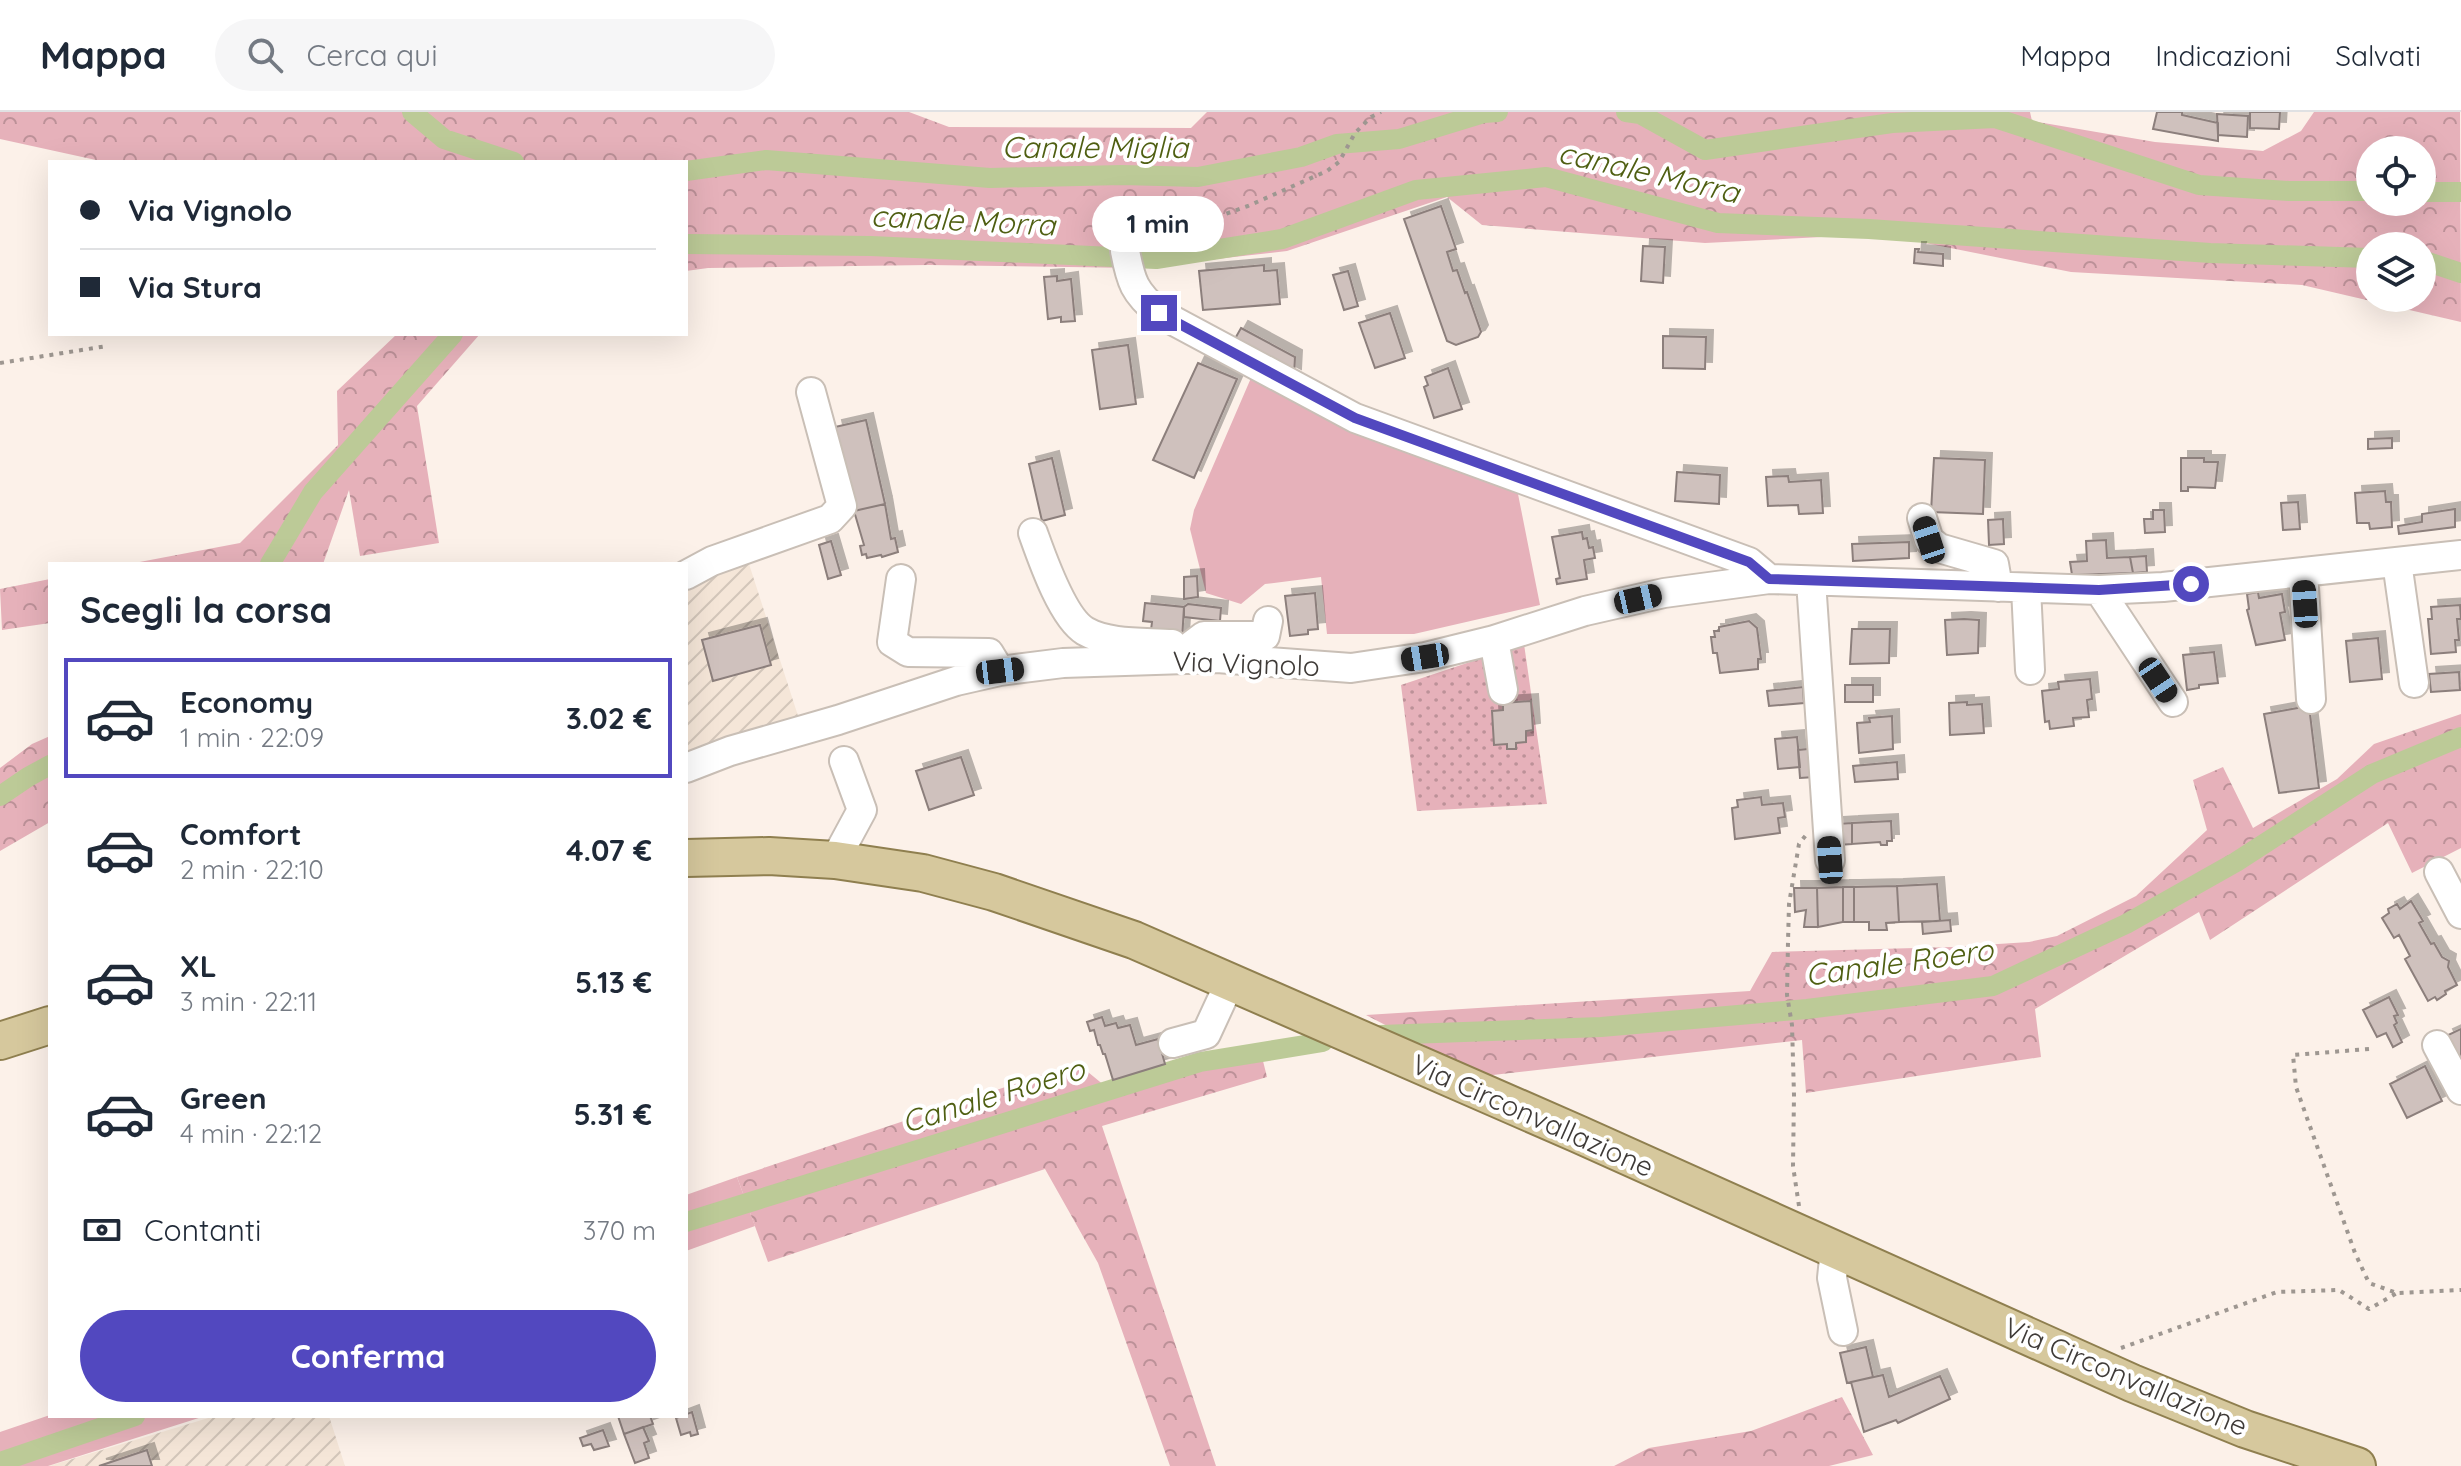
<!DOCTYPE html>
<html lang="it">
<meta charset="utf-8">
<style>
:root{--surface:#fff;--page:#f6f6f7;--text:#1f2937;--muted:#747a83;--line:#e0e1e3;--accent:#5248bf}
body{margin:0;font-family:Quicksand,sans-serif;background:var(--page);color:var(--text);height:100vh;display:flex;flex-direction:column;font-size:30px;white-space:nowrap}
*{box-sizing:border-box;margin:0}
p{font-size:26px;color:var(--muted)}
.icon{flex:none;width:44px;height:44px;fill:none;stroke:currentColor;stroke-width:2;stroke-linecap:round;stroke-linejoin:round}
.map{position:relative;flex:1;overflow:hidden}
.panel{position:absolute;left:48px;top:450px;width:640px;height:856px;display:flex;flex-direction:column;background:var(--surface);border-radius:0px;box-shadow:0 8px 32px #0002}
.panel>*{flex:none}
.hud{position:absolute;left:48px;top:48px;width:640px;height:176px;border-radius:0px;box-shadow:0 8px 32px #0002;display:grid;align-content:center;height:176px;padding:0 32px;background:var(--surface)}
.controls{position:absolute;left:2356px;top:24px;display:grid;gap:16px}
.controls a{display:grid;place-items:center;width:80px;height:80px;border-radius:50%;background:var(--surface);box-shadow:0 8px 32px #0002;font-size:40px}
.end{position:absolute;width:36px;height:36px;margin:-18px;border:10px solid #5248bf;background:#fff;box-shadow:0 0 0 4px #fff}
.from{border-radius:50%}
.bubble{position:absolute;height:56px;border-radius:28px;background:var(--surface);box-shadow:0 8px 32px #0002;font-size:26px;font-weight:800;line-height:56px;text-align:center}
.car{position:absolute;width:24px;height:48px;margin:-24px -12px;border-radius:10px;box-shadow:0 0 6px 2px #0007;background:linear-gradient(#222 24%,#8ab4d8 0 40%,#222 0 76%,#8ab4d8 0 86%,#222 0)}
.hud b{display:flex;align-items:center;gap:28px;height:76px;font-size:30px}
.hud b+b{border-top:2px solid var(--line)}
.hud i{width:20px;height:20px;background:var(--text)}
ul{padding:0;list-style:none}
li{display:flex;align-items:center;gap:24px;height:120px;margin:0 16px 12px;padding:0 16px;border:4px solid transparent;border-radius:0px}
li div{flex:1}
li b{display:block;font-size:30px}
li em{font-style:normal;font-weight:800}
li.selected{border-color:var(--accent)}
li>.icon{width:72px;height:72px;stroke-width:1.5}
h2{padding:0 32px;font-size:36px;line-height:96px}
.pay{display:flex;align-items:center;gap:20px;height:88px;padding:0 32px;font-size:30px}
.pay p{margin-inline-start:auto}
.action{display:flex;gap:16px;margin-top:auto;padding:16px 32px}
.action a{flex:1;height:92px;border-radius:48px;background:var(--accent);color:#fff;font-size:32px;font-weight:800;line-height:92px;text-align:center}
header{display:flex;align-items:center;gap:48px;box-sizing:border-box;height:112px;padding:0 40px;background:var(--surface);border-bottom:2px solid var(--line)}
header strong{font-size:38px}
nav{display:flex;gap:44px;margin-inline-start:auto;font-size:28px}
.search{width:560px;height:72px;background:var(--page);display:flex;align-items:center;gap:20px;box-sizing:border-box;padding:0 28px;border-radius:44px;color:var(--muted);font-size:30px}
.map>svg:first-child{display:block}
</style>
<header>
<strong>Mappa</strong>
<div class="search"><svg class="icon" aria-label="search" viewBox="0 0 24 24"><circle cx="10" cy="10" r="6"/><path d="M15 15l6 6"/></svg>Cerca qui</div>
<nav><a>Mappa</a><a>Indicazioni</a><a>Salvati</a></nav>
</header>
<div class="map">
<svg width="2461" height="1354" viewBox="0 0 2461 1354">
<defs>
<pattern id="industrial-furrows" width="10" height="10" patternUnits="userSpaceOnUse" patternTransform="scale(2)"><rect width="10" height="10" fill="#f5e6d8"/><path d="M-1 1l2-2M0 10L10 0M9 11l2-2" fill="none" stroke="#d3c6ba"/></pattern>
<pattern id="forest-crowns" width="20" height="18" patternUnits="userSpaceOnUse" patternTransform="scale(2)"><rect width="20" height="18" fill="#e6b1ba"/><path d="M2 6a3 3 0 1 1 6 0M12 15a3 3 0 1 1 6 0" fill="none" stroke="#bc9198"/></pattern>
<pattern id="garden-dots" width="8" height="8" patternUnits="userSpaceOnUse" patternTransform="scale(2)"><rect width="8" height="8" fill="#e6b1ba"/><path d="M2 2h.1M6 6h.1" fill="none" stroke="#bc9198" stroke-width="1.8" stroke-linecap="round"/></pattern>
<filter id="shadow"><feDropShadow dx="7" dy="-7" stdDeviation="0" flood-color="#0004"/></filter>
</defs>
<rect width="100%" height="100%" fill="#fcf1e9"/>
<path fill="url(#industrial-furrows)" d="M740,424L800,610L686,646V452H683Z
M215,1304H329L345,1354H49Z"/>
<path fill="#e6b1ba" d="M1251,266L1354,315L1518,382L1540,493L1414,522H1327L1321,465L1265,472L1241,492L1206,481L1190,417L1194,398Z
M737,1065L755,1114L686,1139V1083Z
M50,1303V1304H205L48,1354H0V1320Z"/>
<path fill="url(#forest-crowns)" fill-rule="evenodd" d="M0,0H909L949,15L1191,16L1207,0H2030L2032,9L2155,30L2263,39L2301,19L2314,0H2460L2461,210L2302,173L2071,160L1880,122L1705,131L1482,113L1447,85L1287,139L1137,156L929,153L708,156L686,159V50H105L0,27ZM2370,38H2422V90H2370ZM2370,134H2422V186H2370Z
M397,222H480L417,294L439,431L360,444L349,378L323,452H129L240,431L338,333L337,279Z
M50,467V511L2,518L0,477Z
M2461,602V736L2412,761L2388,711L2210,828L2199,800L2035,897L2041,945L1806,981L1802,928L1484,964L1366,903L1750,879L1772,840L1952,835L2029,830L2057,824L2136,784L2207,718L2193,668L2223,655L2253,716L2337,667L2374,632Z
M50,624V710L0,739V656L32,632Z
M1259,933L1267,965L1102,1014L1216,1354H1170L1098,1151L1045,1057L768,1150L737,1065L1077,951L1105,974L1178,953L1195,943Z
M1842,1285L1873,1343L1829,1354H1614L1649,1336L1751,1319Z"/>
<path fill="url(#garden-dots)" d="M1524,532L1547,692L1417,699L1401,573Z"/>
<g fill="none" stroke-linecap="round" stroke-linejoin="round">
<path stroke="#bcca97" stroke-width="20" d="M412,0L444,27L514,50
M1626,0L1640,2L1705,38L1892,11L1995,6L2199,73L2289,79H2370
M686,59L766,48L990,66L1122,63L1198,65L1301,45L1337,32L1399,27L1484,1L1498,0
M2422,80H2461
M686,132L871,134L1156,147L1282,127L1416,78L1546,65L1718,111L1869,117L2210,141L2370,146
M2422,148L2461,161
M270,452L313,380L453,222
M0,684L28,665L50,653
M1381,923L1601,915L1807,897L1993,874L2126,812L2236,750L2372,662L2461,625
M686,1110L1200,950L1323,930
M0,1350L135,1304"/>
</g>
<path fill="#cfc1bd" stroke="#8c7f7c" stroke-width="2" filter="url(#shadow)" d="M2157,0H2182V3L2218,11V29L2153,17Z
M2250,0H2280L2279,17L2250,16Z
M2217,2L2248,4L2247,25L2218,23Z
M1441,94L1456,137L1447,140L1453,159L1457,158L1465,181L1467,180L1481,220L1478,225L1456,233L1447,229L1404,107Z
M1643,134L1665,135L1663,171L1641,169Z
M1915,137H1919L1918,140L1943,142V154L1914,151Z
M1264,153V159L1277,158L1280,192L1203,198L1199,159Z
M1348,159L1358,194L1344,198L1333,163Z
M1057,164V169L1071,167L1075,209L1061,210V205L1048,207L1044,165Z
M1390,201L1405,246L1375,256L1359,211Z
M1241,216L1295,245L1294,264L1232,232Z
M1663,224L1706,225L1705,257L1663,256Z
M1128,233L1136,292L1100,297L1092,238Z
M1198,251L1237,267L1194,366L1153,348Z
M1448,256L1462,297L1434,306L1424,275L1428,273L1425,265Z
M866,308L885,392L854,399L835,315Z
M2392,326V336L2368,337V327Z
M1052,346L1065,403L1042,409L1029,352Z
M1934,346L1985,348L1983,402L1931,400Z
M2181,346H2204V350H2218L2215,376L2188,375V379H2181Z
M1677,360L1720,363L1719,392L1675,389Z
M1788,364L1789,370L1821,368L1823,401L1799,402L1798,393L1768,394L1766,365Z
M2385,379L2386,390H2391L2392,415L2370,417L2369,411H2357L2355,381Z
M2298,390L2300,417L2283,418L2281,391Z
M885,392L891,427L895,426L898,440L882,445L881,443L867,446L866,442L862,443L860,434L864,433L854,399Z
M2455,397V415L2399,422L2398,414L2422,410V402Z
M2153,398H2164L2165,420L2145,421L2144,407H2153Z
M2003,407L2004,432L1989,433L1988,408Z
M1582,420L1583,427L1587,426L1589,436L1593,435L1595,446L1584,448L1587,467L1557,472L1556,467L1560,466L1552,425Z
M2106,428L2107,446L2130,445L2133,461L2072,463L2070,450L2087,449L2086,429Z
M831,429L841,463L828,467L819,433Z
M1909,430V446L1853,449L1852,432Z
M2146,444L2147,460L2133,461L2130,445Z
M1197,464L1198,485L1184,487V465Z
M2258,480L2259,486L2282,482L2285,500L2280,501L2285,528L2256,533L2247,498L2249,497L2247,482Z
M1315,481L1318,517L1308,518V522L1290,524L1285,484Z
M1145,491L1184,495L1182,528L1150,526L1152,510L1143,509Z
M1188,492L1221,496L1220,509L1184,505V495Z
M2460,493L2461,507H2457L2459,528H2455L2456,540L2431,542L2428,507H2432L2431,495Z
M1964,507L1979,508L1978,541L1947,543L1945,508Z
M1749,509L1757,516L1761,547H1758V557L1720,561L1717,541H1713L1711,525H1715L1714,519H1719V515Z
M760,513L771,553L713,569L702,528Z
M1852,517H1890L1889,551L1850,552Z
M2378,526L2382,567L2350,570L2346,529Z
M2214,540L2218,571L2199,573V576L2187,578L2183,543Z
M2459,560L2460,578L2431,580L2429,562Z
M2090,567L2092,587L2087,588L2089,605L2073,606L2074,614L2050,617L2049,609L2045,610L2042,579L2059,577L2058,570Z
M1845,573H1873V590H1845Z
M1803,575L1804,591L1769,594L1767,579Z
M1531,589L1533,618L1526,619V630L1516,631V637H1507V632L1494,633L1492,599L1503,598V591Z
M1967,590V593L1982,592L1984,621L1950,623L1949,591Z
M2309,594L2319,676L2279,681L2264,602Z
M1892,604L1893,637L1859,641L1857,611L1870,610L1869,606Z
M1797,625L1800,655L1778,657L1775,627Z
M1818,636L1815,665L1800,666L1798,638Z
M961,645L974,683L929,698L916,659Z
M1897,650L1898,667L1855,670L1853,654Z
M1761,685L1762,693L1783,691L1785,705L1778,706L1780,721L1735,727L1732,696L1738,695L1737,688Z
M1891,709L1892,729H1887V733H1881L1880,730L1852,732V711Z
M1852,711V732L1838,733L1837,712Z
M1937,772L1940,809L1899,810L1897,774Z
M1897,774L1899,810L1886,811L1887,818H1869V810H1854V775Z
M1843,775H1854V810H1843Z
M1843,775V810L1818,815L1817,776Z
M1794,776H1817L1818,815H1804L1806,798L1795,800Z
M2411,789L2423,809L2419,811L2431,832L2434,831L2442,845L2449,849L2448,855L2457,873L2445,879L2446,882L2437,888L2435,885L2428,889L2405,847L2410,844L2399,823L2394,826L2382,806L2389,801L2388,797L2397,792L2400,797Z
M1950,808L1951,819L1923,822L1922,810Z
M2389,885L2398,903L2394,904L2397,911L2394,913L2402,930L2393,935L2386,921L2377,925L2363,898Z
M1102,905L1105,914L1116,911L1118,916L1130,913L1136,933L1158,927L1165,952L1113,968L1105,942H1103L1100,933H1098L1094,918L1090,919L1087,910Z
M2461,917V946L2457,948L2446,924Z
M2425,954L2442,989L2407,1006L2390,972Z
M1866,1235L1873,1265L1847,1271L1840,1241Z
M1883,1263L1889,1285L1940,1264L1950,1287L1898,1311L1896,1308L1864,1320L1851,1270Z
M692,1300L698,1322L691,1324L690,1320L681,1323L676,1306Z
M618,1304H650L653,1312L624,1322Z
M643,1315L649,1329L644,1331L649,1346L635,1351L624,1322Z
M603,1318L609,1334L594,1338L591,1332L583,1334L580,1326Z
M147,1338L152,1354H99Z"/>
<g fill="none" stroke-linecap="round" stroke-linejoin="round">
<defs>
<path id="minor" d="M1125,139C1131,170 1134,180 1159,201L1355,306L1749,450L1769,467
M1922,406L1929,428L1939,436L1994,452L1998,475
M1033,421C1042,446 1062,505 1085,519C1109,533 1145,530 1172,532
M2397,450L2414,571
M2303,460L2311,587
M686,463L712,449L830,407L842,394L811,280
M901,467L892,530L908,540L989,541L1000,559
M1811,469L1830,748
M2026,476L2030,558
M2099,478L2173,590
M1494,528L1503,578
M1192,547V533L1204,524H1265L1268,509
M686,656L730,639L838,608L956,569L1000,559L1063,551L1217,546L1351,556L1425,545L1494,528L1585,499L1664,481L1769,467L2099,478L2163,475L2461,443
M835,748L862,698L844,649
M2439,760L2461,802
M1173,931L1206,922L1230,870
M2437,933L2461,978
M1835,1137L1832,1166L1843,1219"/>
<path id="major" d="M686,746L769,744L835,748L923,761L994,780L1134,828L1578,1022L2132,1271L2245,1317L2357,1354
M0,929L50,913"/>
</defs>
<use href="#minor" stroke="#c9bfb6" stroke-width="32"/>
<use href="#major" stroke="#8f7f4f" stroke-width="40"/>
<path stroke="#9e9791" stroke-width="4" stroke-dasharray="4 6" stroke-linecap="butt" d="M1139,121L1191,114L1248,94L1327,59L1339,50L1355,21L1371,5L1381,0
M0,251L107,234
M2369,937L2293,943L2296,975L2355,1141L2369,1171L2397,1181L2461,1178
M1799,1094L1793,1054L1794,983L1792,913L1787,883L1788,830L1789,792L1799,732L1806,723
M2121,1236L2277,1180L2339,1178L2369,1197L2397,1181"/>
<use href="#minor" stroke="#fff" stroke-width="28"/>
<use href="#major" stroke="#d6c89d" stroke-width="36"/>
</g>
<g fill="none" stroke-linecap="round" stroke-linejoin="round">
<path stroke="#5248bf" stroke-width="10" d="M1159,201L1355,306L1749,450L1769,467L2099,478L2191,472"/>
</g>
<g text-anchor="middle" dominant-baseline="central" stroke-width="8" stroke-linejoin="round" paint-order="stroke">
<g font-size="28" fill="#3f3b38" stroke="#fff">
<text transform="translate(1246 551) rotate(2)">Via Vignolo</text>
<text transform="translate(1533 1003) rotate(24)">Via Circonvallazione</text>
<text transform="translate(2126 1264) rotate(23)">Via Circonvallazione</text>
</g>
<g font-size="30" font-style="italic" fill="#4f5f12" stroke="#fff">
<text x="1095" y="35">Canale Miglia</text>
<text transform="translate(1649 60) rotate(13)">canale Morra</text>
<text transform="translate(963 108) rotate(3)">canale Morra</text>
<text transform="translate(1899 850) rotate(-8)">Canale Roero</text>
<text transform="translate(993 983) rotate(-17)">Canale Roero</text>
</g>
</g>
</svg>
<div class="controls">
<a><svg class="icon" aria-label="locate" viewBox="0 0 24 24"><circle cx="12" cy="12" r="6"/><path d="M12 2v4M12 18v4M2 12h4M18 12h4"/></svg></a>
<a><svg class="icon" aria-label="layers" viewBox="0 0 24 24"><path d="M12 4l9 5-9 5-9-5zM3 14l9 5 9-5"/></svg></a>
</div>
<i class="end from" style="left:2191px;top:472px"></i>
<i class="end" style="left:1159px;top:201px"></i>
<div class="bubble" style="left:1092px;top:84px;width:132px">1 min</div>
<i class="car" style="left:1929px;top:428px;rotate:342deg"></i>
<i class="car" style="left:1638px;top:487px;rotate:77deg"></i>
<i class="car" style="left:2305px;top:492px;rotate:356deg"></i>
<i class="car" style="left:1425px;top:545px;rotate:261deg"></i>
<i class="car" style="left:1000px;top:559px;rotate:83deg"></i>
<i class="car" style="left:2158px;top:568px;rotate:146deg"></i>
<i class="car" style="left:1830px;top:748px;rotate:356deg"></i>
<div class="hud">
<b><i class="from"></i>Via Vignolo</b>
<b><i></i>Via Stura</b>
</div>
<section class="panel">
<h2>Scegli la corsa</h2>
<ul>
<li class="selected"><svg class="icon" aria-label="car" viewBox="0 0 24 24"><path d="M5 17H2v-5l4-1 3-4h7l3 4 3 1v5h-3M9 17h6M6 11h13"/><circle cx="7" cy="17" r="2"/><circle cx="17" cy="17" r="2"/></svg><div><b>Economy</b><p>1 min · 22:09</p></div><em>3.02 €</em></li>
<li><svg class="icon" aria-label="car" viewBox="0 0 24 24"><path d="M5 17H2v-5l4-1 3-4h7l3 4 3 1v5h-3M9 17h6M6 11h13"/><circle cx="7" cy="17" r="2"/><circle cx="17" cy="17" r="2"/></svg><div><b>Comfort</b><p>2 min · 22:10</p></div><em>4.07 €</em></li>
<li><svg class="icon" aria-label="car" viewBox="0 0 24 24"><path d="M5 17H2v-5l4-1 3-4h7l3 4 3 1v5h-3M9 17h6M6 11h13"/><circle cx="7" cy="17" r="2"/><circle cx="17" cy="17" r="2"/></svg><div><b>XL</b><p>3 min · 22:11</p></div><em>5.13 €</em></li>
<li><svg class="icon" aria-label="car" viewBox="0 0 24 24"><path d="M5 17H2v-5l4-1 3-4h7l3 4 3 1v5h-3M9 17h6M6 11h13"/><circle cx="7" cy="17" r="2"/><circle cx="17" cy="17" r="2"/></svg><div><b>Green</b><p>4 min · 22:12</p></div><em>5.31 €</em></li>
</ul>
<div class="pay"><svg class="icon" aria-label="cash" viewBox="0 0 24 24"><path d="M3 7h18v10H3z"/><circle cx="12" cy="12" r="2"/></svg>Contanti<p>370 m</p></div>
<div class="action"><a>Conferma</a></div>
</section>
</div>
